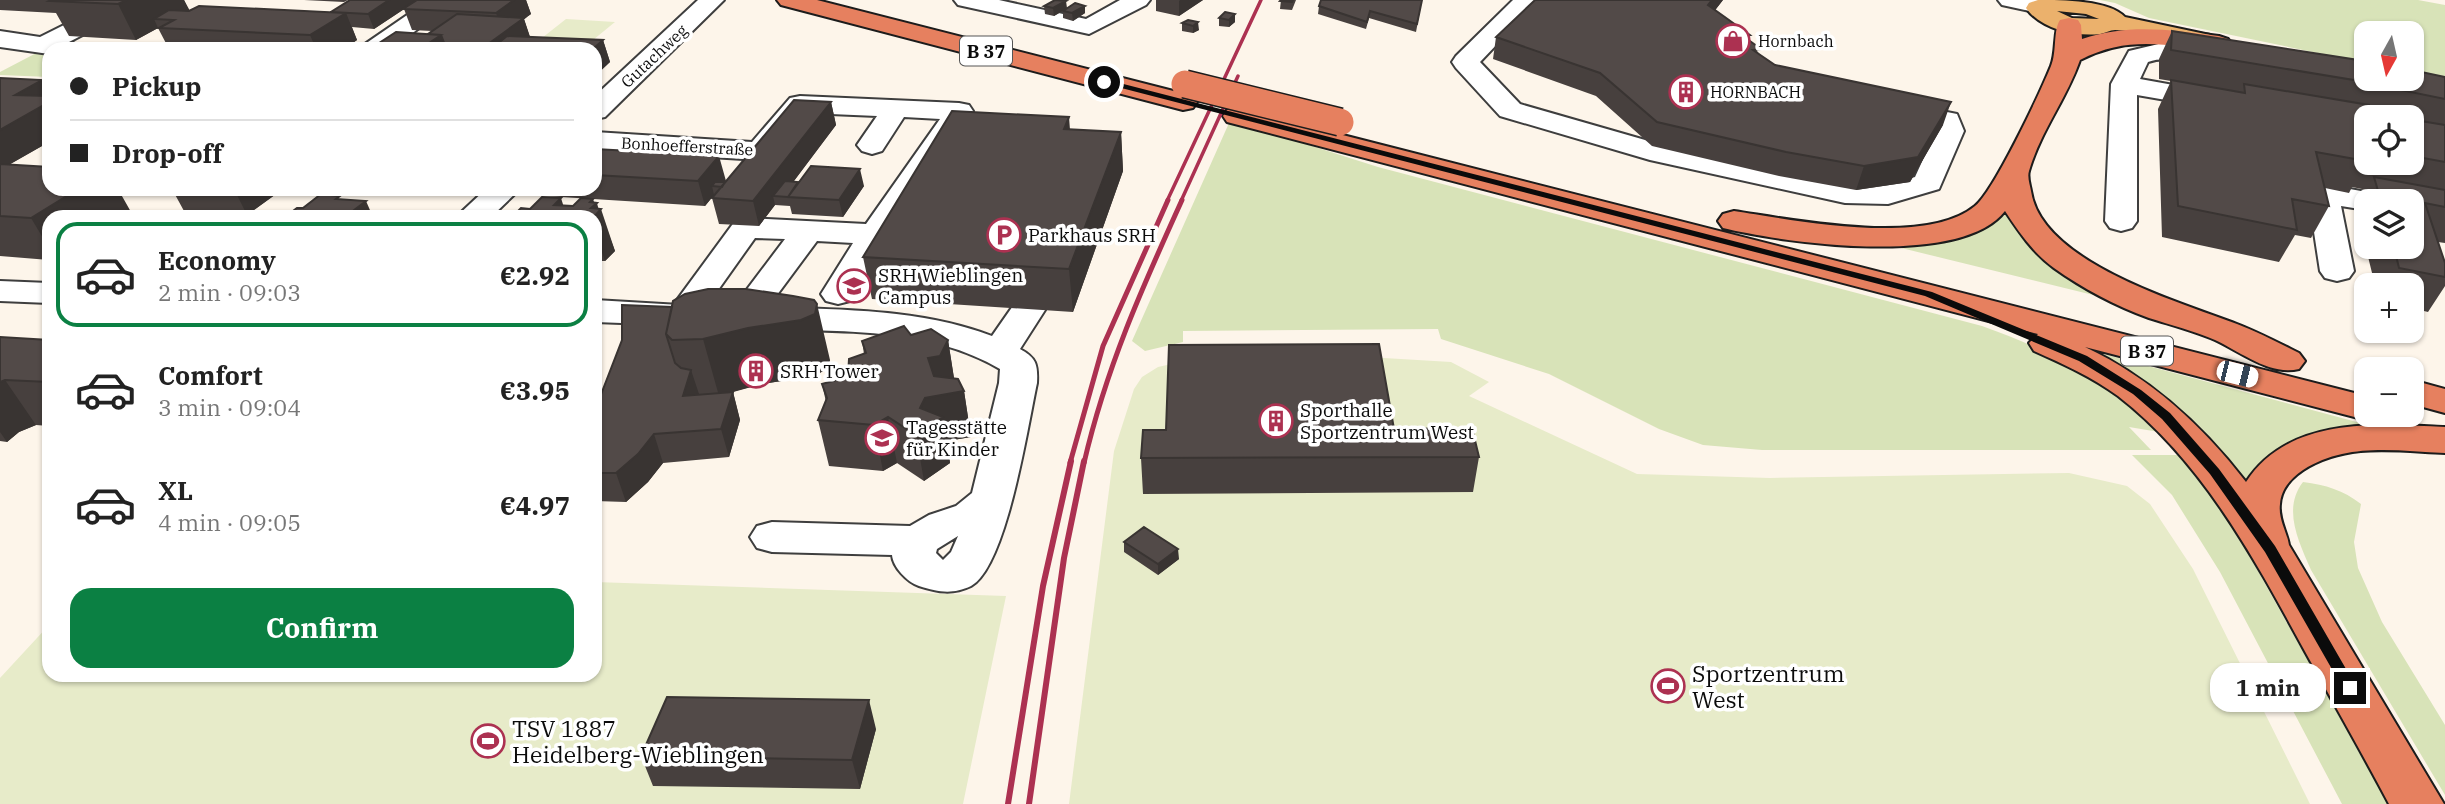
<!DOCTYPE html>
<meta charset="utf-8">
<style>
:root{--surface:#fff;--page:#f6f6f6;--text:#222;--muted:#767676;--line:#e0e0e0;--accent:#0b8043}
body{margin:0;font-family:"IBM Plex Serif",serif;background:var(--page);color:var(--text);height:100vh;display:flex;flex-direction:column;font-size:26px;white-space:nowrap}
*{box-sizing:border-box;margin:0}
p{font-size:23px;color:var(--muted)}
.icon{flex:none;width:38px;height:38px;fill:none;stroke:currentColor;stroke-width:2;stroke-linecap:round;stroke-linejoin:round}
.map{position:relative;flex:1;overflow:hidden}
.panel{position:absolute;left:42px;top:210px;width:560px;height:472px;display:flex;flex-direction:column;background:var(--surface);border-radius:21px;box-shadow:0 2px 5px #0004}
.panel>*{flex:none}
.top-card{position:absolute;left:42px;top:42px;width:560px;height:154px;border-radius:21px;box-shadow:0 2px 5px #0004;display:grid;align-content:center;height:154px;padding:0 28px;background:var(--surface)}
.needle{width:46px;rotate:188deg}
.controls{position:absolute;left:2354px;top:21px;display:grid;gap:14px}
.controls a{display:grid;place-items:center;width:70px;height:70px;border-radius:14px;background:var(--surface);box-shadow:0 2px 5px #0004;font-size:35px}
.end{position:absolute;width:32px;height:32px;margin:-16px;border:9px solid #0b0b0b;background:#fff;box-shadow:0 0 0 4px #fff}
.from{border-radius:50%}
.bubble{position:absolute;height:49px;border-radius:21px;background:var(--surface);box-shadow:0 2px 5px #0004;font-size:23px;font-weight:700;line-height:49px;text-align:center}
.car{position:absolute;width:21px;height:42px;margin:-21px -10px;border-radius:9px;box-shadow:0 0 5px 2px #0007;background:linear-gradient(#fff 24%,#345 0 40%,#fff 0 76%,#345 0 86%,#fff 0)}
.top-card b{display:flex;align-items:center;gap:24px;height:66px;font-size:26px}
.top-card b+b{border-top:2px solid var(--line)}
.top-card i{width:18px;height:18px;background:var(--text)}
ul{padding:12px 0 0;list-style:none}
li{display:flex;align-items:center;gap:21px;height:105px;margin:0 14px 10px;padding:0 14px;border:4px solid transparent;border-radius:21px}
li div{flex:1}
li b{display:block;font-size:26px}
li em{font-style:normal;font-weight:700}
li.active{border-color:var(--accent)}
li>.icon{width:63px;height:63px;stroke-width:1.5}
.button{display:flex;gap:14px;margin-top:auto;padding:14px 28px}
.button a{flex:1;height:80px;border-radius:21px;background:var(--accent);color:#fff;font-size:28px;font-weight:700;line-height:80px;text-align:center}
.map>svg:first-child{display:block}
</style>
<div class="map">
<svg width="2445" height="804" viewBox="0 0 2445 804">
<rect width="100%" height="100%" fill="#fdf5ea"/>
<path fill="#d8e3b8" d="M2100,0H2418L2445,5V79L2412,72V33H2366V63L2149,18L2115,3Z
M44,49L49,50V77L0,75V72Z
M1229,123L1293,140L1378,167L1982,326C2052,351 2106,379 2159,432L2129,427L2151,450H1762L1703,445L1659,429L1549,374L1441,339L1438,329L1183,331V342L1145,351L1132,341Z
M2007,213L2138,306L1885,244C1931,242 1969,243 2007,213Z
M2081,348L2390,431C2357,434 2297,431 2272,454C2261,466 2253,483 2248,498Z
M2132,455H2177L2204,482L2243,544L2388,804H2342L2220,572L2172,495Z
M2303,482C2326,485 2343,490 2361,504L2354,542L2358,568L2382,622L2445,725V795L2311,570C2299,542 2282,509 2303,482Z"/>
<path fill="#e7ebc9" d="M566,19L615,22L582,49H528Z
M1384,358L1451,362L1489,382L1469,396L1637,474L1770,478L2069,473L2127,486L2150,504L2193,569L2310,804H1069L1114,451L1134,389L1142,377L1158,367L1189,360Z
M595,582L1006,596L963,804H0V678L49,625V676H595Z"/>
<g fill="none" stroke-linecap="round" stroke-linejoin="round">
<defs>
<path id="minor" d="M114,0H145L141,5L69,42L75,44L79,49H49V54L0,47V31L40,37Z
M429,0H457L391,49H361L365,44Z
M698,0H724L605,117L595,119V96Z
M954,0H999L1086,19L1120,0H1150L1146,5L1089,34L958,5Z
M1513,0H1539L1480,62L1520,104L1666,146L1856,186L1888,185L1915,177L1936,131L1933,120L1937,114L1947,112L1957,114L1964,131L1939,189L1888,204L1845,203L1650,160L1500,116L1456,68L1452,62L1456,56Z
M1998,0H2044L2051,6L2048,11L2039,13L2002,5Z
M2167,42L2225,52L2229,58L2225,64C2199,70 2174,53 2148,62L2140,79L2218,93L2228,95L2232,101L2228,107L2218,109L2137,95V221L2132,228L2121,231L2110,228L2105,221L2111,84L2129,51Z
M800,96L959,103L969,105L973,111L850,301L838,304L826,301L821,294L853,243L817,241L771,303L759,306L747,303L742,296L785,239L755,238L706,307L688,309L692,314L686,321L674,325L595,322V300L680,305L677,300L735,221L746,218L866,224L940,119L904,117L882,151L872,154L862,151L857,145L877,116L807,113L770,157L760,160L595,150V132L752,142L790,98Z
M2323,184L2377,194L2382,201H2366V210L2341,206L2354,271L2349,278L2337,281L2325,278L2320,271L2308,193L2312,186Z
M486,189H520L491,217H456Z
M0,281L49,283V303L0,301Z
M1027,299L1039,303L1045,310L1020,349C1036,358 1038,364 1037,383C1028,424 1007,566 971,586C952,595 938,592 919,586C907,582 893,567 892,555L772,552L757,548L750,537L757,526L772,522L910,526L929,515L956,506L972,493L999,383L1000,369C930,328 849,332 770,329L757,326L752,318L757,310L770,307C845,310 921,309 992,336L1015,303ZM958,536L951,552L943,560L936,553L937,549Z"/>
<path id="major" d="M2038,0C2063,0 2109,0 2125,17L2210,35L2214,40L2210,45L2201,48C2179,43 2136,30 2115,30C2110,30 2105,33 2100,34C2075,37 2041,29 2026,8L2029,3ZM2057,11L2086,14L2099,19L2072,18Z"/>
<path id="highway" d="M777,0H817L1193,96L1197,102L1193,108L1183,110L781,5Z
M2069,18L2078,20L2081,25L2082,39C2129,23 2171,30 2219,36L2228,39L2232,44L2228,49L2219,52C2168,45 2128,35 2080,60C2067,98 2040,132 2029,171C2027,177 2030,185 2031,191C2041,262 2179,302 2237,324C2258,332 2279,343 2299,353L2305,361L2299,369C2270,376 2241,352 2215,340C2194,331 2171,325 2149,318C2116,306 2082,288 2054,268C2033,253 2019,232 2005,211C1961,268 1785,243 1723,228L1718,221L1723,214L1734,211C1795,220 1925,247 1975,206C1994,191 2040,93 2051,66C2057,52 2053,30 2060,20Z
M1237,108L2366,396V415H2381L2366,420L2085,347C2151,378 2202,425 2246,482C2289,416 2376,424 2445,427V453C2396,451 2347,442 2303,470C2291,478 2281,489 2280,504C2278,519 2287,532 2289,545L2444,804H2389C2361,751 2331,699 2302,646C2253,556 2201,460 2118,396C2092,377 2063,364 2034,351L2029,343L2038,334L1227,122L1223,116L1227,110Z
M2412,380L2445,389V413L2412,404Z"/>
</defs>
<use href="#minor" stroke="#3e3e3e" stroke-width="4"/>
<use href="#major" stroke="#1c1c1c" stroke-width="4"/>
<use href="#highway" stroke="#1c1c1c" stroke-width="4"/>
<use href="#minor" fill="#fff" fill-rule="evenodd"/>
<use href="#major" fill="#ebb16c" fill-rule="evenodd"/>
<use href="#highway" fill="#e6805f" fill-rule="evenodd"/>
<path stroke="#ac3151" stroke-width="3.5" d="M1167,201L1261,0
M1181,201L1238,76"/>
<path stroke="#ac3151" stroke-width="5" d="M1070,463L1103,346L1168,200
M1084,463C1106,368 1142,288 1182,200"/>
<path stroke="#ac3151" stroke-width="6" d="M1008,804L1043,586L1071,461
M1029,804L1064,558L1084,461"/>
<defs>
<path id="highway-bridge" d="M1185,84L1340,122"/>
</defs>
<use href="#highway-bridge" stroke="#1c1c1c" stroke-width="30" stroke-linecap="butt"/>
<use href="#highway-bridge" stroke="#e6805f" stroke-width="27"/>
</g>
<path fill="#47403e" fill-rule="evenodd" d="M0,0H184L189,11L199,6L331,12L350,0H526L531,14L524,19L530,37L603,40L610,62L595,76V49H370L396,32L428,34L432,31L412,30L404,9L374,29L352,27L357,40L344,49H169L158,28L136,40L69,36L56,13L0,10Z
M304,0H348L344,2Z
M1156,0H1203L1179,16L1156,11Z
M1281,0H1296L1292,10L1280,9Z
M1422,0L1416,32L1369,18L1366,29L1318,14L1319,6Z
M1723,0L1715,10L1750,35L1749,40L1760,55L1775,65L1943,125L1910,182L1856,190L1779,176L1652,146L1596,96L1493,59L1496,37Z
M1044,6L1067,8L1085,13L1073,21L1063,18V11L1054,16L1045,14Z
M1235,14V22L1229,27L1219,26V18Z
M1188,20L1199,30L1193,33L1182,31V23Z
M2172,31L2360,69L2366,79L2445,77V243L2438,242L2445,263V286L2428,312L2412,308V285H2375L2356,208L2367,190L2352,187L2349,193L2325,188L2329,206L2311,238L2295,235L2279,262L2162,237L2158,109L2171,81L2159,79V59ZM2366,117H2412V163H2366ZM2366,201H2412V247H2366Z
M0,78L42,80L49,93V142L10,164L131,212L49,217V260L0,256Z
M831,102L836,125L793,182L864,186L843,217L792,214L790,206L775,205L759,226L719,224L712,198L714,195L705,206L545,196L543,189H595V149L726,181L724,182H725Z
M1070,129L1121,132L1123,171L1073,312L872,299L863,257Z
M172,189H283L247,215L184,211Z
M594,202L599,209L615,251L605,261H598L595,264V217H515L514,215L530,209L563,205L573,206Z
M622,305L830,360L827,369L814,376L762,384L731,392H733L740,420L729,457L663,463L648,482L626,502L595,501V397H600L622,340Z
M911,335L948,340L954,379L964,391L971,437L947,441L950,463L924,481L897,463L883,471L829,466L818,420L826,402L822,384L848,377L864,354L862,341Z
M0,337L49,340V426L36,425L19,432L7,442L0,441Z
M1394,429L1479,457L1473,492L1143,494L1141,458Z
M1124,542L1179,559L1158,575L1124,552Z
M876,729L860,789L653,786L641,756Z"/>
<path fill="#393432" d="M127,0H184L190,11L154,19L158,28L136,40L118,4Z
M389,0H418L374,29L368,14Z
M514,0H526L531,14L524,19L531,40L519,49H484V47L503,33L496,13Z
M1180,0H1203L1179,16V1Z
M1712,0H1723L1703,26L1708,5Z
M1066,1L1067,8L1054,16L1053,8Z
M1085,6V13L1073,21L1072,13Z
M346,13L357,40L344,49H316L310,35Z
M1235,14V22L1229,27V20Z
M1198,22L1199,30L1193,33V26Z
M441,35L446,49H420Z
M603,40L610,62L595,76V49H593Z
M42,80L49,93V142L0,170V130L15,95Z
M831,102L836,125L782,197L773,196L775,205L759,226L753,201Z
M1951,102L1943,125L1910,182L1856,190L1864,166Z
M1069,117L1072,156L1064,129Z
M1121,132L1123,171L1073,312L1069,269Z
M719,156L726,181L721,186H712L714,195L705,206L698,181Z
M860,169L864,186L843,217L839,200Z
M78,189H118L131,212L122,217H49V248L31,218Z
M234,189H283L247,215Z
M561,198L567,217L554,205Z
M593,199L595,205L597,203L599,211L601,209L615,251L605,261L595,231V217H594L590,202Z
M366,201L373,217H353V211Z
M817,304L830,360L827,369L814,376L762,384L719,396L703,339Z
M948,340L955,384L964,391L971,437L947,441L950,463L924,481L916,435L920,408L925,398L928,358Z
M691,370L700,397L683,396Z
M5,380L36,425L19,432L7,442L0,432V382Z
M733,392L740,420L729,457L721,429Z
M888,417L897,463L883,471L874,425Z
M654,434L663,463L648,482L626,502L616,473Z
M1178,549L1179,559L1158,575V564Z
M869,700L876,729L860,789L852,760Z"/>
<path fill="#524a48" stroke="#393432" stroke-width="2" d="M51,0H127L118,4L49,1Z
M350,0H389L368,14L331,12Z
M417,0H514L496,13L403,9Z
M1055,0L1066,1L1053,8L1044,6Z
M1281,0H1293L1292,2L1280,1Z
M1321,0H1422L1417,24L1370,11L1367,22L1319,6Z
M1535,0H1712L1708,5L1750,35L1743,36L1761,49L1753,50L1775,65L1951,102L1918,157L1864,166L1786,152L1657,122L1600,73L1496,37Z
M1075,3L1085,6L1072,13L1063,11Z
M199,6L346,13L310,35L159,28L174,20L154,19L169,10L189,11Z
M1225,12L1235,14L1229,20L1219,18Z
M457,14L524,18L484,47L445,45L441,35L428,34Z
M1188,20L1198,22L1193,26L1182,23Z
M2172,31L2358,60L2360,69L2366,70V79H2412V70L2445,77V99L2376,85L2375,81L2360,78V81L2171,50Z
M396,32L441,35L420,49H370Z
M507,36L603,40L593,49H491Z
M0,78L42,80L15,95L49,96V102L0,130Z
M2171,80L2245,93L2244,84L2369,105L2370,109L2413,116L2415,120L2445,125V162L2412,156V117H2366V161L2316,152L2329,206L2292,199L2297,230L2178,206Z
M794,100L831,102L753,201L712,198Z
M952,111L1069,117L1064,129L1121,132L1069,269L863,257Z
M595,149L719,156L698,181L595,175Z
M0,164L49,167V189H78L31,218L0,216Z
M811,166L860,169L839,200L788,197Z
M2374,177L2445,190V207L2425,203L2445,263V277L2399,268L2394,247H2412V201H2381Z
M785,181L798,182L788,197L773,196Z
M715,182H725L722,187L712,186Z
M321,194L340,196L336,199L366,201L353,211L359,212L353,217H285L297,208H303Z
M542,197L561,198L554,205L573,206L581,198L593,199L590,202L597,203L591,208L601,209L594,217H521L523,215H514L521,208L530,209Z
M708,289H746L793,296L814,300L817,304L815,314L801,320L748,328L703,339L672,340L666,334L673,301L685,294Z
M622,305L672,307L666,334L675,363L681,368L691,370L683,396L733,392L721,429L654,434L638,454L616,473H595V397H600L622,340Z
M904,326L911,335L931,329L948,340L940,356L928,358L934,376L958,379L964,391L925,398L920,408L943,417L916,435L888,417L874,425L818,420L827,398L822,384L848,377L849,359L866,353L862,341Z
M0,337L49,340V382L5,380L0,382Z
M1379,344L1394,429L1472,428L1479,457L1141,458L1143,430H1166L1169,345Z
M1144,527L1178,549L1158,564L1124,542Z
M667,697L869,700L852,760L641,756Z"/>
<path fill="#0b0b0b" d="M1104,79L1932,292L2087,356L2141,390L2170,413L2219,469L2275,546L2357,688L2350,694L2345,692L2265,552L2210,474L2162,419L2133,394L2079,361L1925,296L1102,83Z"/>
<defs>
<symbol id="shop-ring" viewBox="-11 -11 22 22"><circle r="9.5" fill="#fff" stroke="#ac3151" stroke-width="1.5"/><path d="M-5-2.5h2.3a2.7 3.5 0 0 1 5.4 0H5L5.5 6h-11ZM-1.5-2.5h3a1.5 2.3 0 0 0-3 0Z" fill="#ac3151"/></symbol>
<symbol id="building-ring" viewBox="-11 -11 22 22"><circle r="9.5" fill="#fff" stroke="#ac3151" stroke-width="1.5"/><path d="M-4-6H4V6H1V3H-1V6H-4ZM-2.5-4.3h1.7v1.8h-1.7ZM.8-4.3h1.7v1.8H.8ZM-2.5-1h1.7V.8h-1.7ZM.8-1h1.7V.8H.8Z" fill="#ac3151"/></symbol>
<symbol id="parking-ring" viewBox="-11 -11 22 22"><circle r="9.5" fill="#fff" stroke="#ac3151" stroke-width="1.5"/><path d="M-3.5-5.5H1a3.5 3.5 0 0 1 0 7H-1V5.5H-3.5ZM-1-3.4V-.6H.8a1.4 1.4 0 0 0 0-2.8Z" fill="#ac3151"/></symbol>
<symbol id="university-ring" viewBox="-11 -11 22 22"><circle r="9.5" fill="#fff" stroke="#ac3151" stroke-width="1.5"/><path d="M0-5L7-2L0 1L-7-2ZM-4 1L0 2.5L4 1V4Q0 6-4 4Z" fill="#ac3151"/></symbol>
<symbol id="school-ring" viewBox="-11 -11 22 22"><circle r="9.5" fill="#fff" stroke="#ac3151" stroke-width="1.5"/><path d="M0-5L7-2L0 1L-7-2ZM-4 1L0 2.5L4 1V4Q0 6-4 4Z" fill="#ac3151"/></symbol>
<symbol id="stadium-ring" viewBox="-11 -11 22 22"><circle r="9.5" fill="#fff" stroke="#ac3151" stroke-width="1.5"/><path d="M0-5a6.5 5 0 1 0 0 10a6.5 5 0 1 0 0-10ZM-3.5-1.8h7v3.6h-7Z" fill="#ac3151"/></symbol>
</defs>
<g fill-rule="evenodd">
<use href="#shop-ring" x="1714" y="22" width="38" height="38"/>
<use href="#building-ring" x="1667" y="73" width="38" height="38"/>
<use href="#parking-ring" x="985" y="216" width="38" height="38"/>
<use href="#university-ring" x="835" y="267" width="38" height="38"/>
<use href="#building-ring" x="737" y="352" width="38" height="38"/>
<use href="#building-ring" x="1257" y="402" width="38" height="38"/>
<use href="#school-ring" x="863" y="419" width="38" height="38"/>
<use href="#stadium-ring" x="1649" y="667" width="38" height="38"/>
<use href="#stadium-ring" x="469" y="722" width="38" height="38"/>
</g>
<g text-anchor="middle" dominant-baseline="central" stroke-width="7" stroke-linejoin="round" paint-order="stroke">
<g font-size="16" fill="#0b0b0b" stroke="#fff" text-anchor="start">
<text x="1758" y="41">Hornbach</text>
<text x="1710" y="92">HORNBACH</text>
</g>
<g font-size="16" fill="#0b0b0b" stroke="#fff">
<text transform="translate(654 56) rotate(-43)">Gutachweg</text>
<text transform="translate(687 146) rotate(3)">Bonhoefferstraße</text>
</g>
<g fill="#fff" stroke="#545454" stroke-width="2">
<rect x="960" y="36.5" width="52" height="29" rx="5"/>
<rect x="2121" y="336.5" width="52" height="29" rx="5"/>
</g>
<g font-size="18" font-weight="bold" fill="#0b0b0b">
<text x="986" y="51">B 37</text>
<text x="2147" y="351">B 37</text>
</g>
<g font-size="19" fill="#0b0b0b" stroke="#fff" text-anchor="start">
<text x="1028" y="235">Parkhaus SRH</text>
<text x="878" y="275">SRH Wieblingen<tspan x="878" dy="22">Campus</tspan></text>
<text x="780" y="371">SRH Tower</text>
<text x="1300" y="410">Sporthalle<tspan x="1300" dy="22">Sportzentrum West</tspan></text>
<text x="906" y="427">Tagesstätte<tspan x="906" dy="22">für Kinder</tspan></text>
</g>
<g font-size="23" fill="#0b0b0b" stroke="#fff" text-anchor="start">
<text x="1692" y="673">Sportzentrum<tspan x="1692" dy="26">West</tspan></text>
<text x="512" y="728">TSV 1887<tspan x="512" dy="26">Heidelberg-Wieblingen</tspan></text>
</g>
</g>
</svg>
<div class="controls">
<a><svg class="needle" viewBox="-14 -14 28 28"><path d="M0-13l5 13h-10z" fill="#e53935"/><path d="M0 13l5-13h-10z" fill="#767676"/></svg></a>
<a><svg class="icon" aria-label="locate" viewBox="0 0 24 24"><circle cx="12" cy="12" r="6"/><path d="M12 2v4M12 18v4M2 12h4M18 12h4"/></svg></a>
<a><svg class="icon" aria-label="layers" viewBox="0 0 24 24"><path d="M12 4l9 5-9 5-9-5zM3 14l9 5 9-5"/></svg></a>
<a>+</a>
<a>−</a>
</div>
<i class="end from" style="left:1104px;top:82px"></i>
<i class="end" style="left:2350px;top:688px"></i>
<div class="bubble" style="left:2210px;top:663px;width:116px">1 min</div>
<i class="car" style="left:2237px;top:374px;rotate:104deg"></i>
<div class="top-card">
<b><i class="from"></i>Pickup</b>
<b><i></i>Drop-off</b>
</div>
<section class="panel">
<ul>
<li class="active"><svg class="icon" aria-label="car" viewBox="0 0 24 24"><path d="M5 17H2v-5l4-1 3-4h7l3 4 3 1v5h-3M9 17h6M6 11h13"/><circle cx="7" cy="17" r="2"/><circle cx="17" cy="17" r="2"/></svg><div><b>Economy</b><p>2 min · 09:03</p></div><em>€2.92</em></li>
<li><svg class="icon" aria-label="car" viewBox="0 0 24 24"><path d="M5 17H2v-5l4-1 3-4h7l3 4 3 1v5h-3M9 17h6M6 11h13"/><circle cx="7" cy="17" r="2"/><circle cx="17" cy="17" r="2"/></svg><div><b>Comfort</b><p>3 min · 09:04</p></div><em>€3.95</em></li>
<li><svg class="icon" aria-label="car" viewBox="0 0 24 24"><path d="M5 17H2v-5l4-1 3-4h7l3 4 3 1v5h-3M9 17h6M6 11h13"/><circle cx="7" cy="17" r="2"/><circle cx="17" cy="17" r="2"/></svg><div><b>XL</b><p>4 min · 09:05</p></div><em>€4.97</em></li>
</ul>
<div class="button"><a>Confirm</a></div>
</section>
</div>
